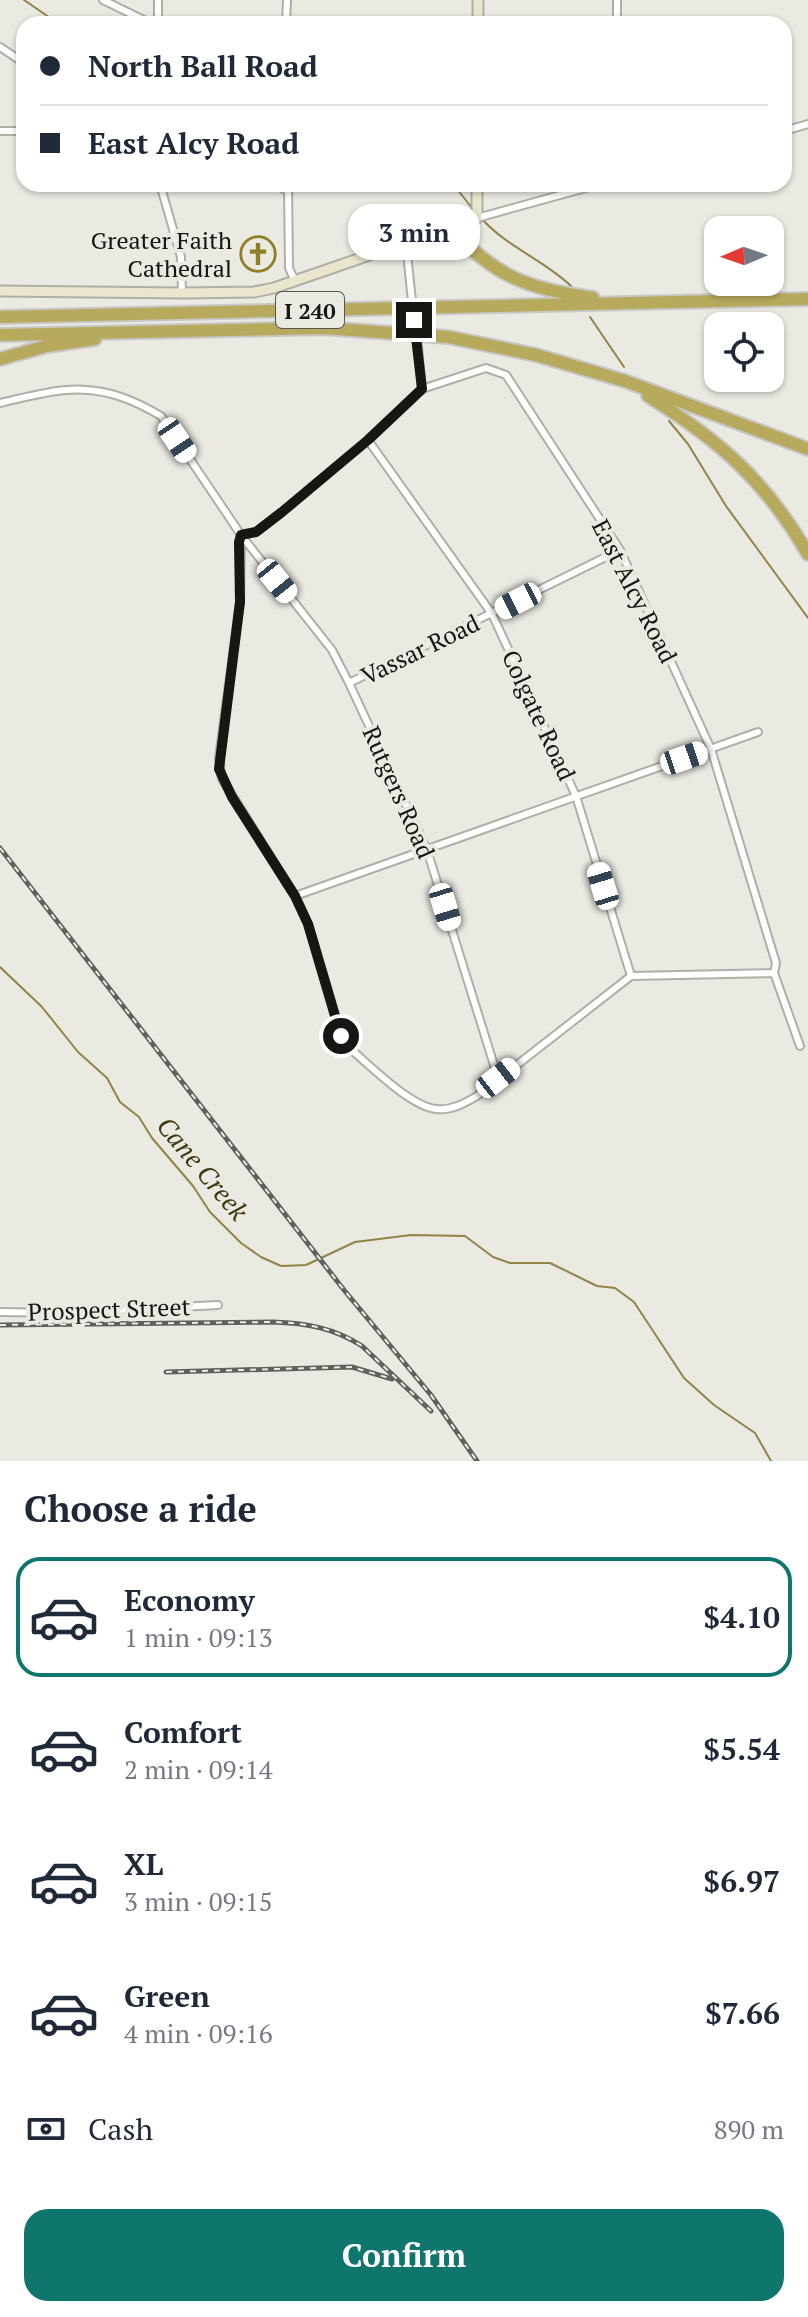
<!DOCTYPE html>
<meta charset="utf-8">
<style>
:root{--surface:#fff;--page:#f2f2f3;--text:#1f2937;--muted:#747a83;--line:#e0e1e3;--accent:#0f766e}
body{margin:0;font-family:"PT Serif",serif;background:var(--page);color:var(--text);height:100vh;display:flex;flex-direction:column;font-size:30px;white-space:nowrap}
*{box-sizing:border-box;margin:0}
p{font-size:26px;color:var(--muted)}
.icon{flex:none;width:44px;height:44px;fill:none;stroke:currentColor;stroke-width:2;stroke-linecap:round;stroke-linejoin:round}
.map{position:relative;height:1461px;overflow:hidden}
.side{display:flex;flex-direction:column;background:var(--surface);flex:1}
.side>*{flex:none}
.guide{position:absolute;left:16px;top:16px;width:776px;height:176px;border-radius:24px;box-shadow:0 2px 6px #0004;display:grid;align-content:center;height:176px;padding:0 24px;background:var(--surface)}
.needle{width:52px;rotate:268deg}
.fabs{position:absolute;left:704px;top:216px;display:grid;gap:16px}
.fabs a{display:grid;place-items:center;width:80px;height:80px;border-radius:16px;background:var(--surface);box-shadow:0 2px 6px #0004;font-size:40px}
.end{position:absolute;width:36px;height:36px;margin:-18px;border:10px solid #161613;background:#fff;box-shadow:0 0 0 4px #fff}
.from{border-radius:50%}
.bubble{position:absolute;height:56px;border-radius:24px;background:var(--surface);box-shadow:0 2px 6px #0004;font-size:26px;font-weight:600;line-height:56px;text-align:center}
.car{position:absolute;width:24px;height:48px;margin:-24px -12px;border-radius:10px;box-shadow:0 0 6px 2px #0007;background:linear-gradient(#fff 24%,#345 0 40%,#fff 0 76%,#345 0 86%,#fff 0)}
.guide b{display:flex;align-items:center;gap:28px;height:76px;font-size:30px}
.guide b+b{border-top:2px solid var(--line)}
.guide i{width:20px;height:20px;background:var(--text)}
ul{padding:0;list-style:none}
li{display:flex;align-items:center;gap:24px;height:120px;margin:0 16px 12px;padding:0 8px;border:4px solid transparent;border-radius:24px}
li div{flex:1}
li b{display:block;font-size:30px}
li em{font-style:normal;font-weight:600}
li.selected{border-color:var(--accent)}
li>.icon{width:72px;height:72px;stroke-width:1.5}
h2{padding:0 24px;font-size:36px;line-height:96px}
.pay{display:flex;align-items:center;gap:20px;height:88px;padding:0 24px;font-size:30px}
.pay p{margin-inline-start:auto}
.action{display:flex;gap:16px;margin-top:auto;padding:16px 24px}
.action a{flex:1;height:92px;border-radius:24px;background:var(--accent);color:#fff;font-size:32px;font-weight:600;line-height:92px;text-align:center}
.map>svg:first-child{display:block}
</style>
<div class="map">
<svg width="808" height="1461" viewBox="0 0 808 1461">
<rect width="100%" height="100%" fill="#eae9e2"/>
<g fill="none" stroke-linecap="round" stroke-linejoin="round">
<path stroke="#908546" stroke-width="2" d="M24,0L59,24
M453,184L472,208
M482,219C507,247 544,260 571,286
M590,317L624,367
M669,421L688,444L726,506L808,618
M0,967L42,1007L78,1052L107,1078L120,1102L139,1117L152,1138L193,1186L210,1212L241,1243L261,1257L281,1266L306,1265L355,1242L411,1235L465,1236L493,1257L510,1263H550L597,1286L615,1288L634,1302L684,1378L714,1405L755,1433L771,1461"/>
<defs>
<path id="street" d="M103,0L152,24
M158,0V24
M617,0V24
M286,24L287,0
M0,47L24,63
M0,131H24
M784,131L808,124
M160,184L181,257L182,293
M274,184L288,191
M288,184L289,268L295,281
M477,218L600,184
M406,243L411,292
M418,347L422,389
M0,403C67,387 98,379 161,416L241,535L240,602L219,758L222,779L295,896L308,924L341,1036L348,1047C369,1064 409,1106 436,1109C451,1111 465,1103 477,1096L631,976L774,973
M368,440L492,614L576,796L631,976
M241,535L256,532L282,512L368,440L422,389L486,368L506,375L620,550L711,749L776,963L774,973L800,1046
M241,535L332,650L349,683L427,850L498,1078
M349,683L620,550
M295,896L758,732
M0,1312L62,1313L218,1305"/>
<path id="secondary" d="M478,24V0
M0,291L182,293L254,292L274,288L477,218V184"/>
<path id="highway" d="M449,228C499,278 523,287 593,298
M0,317L808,299
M0,335L323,328L448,337L536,355L625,381L808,449
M0,359L47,346L95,339
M648,396C719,440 765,480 808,554"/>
</defs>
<use href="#street" stroke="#afaea7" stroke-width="10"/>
<use href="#secondary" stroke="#afaea7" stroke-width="13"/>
<use href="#highway" stroke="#c7c7c6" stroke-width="16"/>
<use href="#street" stroke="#fff" stroke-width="6"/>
<use href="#secondary" stroke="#eae6ce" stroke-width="9"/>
<use href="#highway" stroke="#b8aa5c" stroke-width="12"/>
<defs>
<path id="rail" d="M0,848L344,1290L431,1395L477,1461
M0,1325L273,1322C306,1323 334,1328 362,1346L431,1411
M166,1372L352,1367L392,1379"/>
</defs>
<use href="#rail" stroke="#60605c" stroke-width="5"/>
<use href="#rail" stroke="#eae9e2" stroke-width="2" stroke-dasharray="6" stroke-linecap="butt"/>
<defs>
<path id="street-bridge" d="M411,292L418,347"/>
</defs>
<use href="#street-bridge" stroke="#afaea7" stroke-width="10" stroke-linecap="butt"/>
<use href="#street-bridge" stroke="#fff" stroke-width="6"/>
</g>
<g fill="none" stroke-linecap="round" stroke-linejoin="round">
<path stroke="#161613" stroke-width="10" d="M341,1036L308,924L295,896L232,797L219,769L240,602L239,542L241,535L256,532L282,512L368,440L422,389L414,320"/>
</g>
<defs>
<symbol id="church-ring" viewBox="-11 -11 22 22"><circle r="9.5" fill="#eae9e2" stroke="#8e7e25" stroke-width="1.5"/><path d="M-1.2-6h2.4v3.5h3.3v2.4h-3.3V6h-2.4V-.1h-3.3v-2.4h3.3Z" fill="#8e7e25"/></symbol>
</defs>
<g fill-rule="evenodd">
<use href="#church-ring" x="238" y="234" width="40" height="40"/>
</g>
<g text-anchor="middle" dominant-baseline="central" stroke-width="8" stroke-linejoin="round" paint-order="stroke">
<rect fill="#eae9e2" stroke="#565551" stroke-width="2" x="276" y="292" width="68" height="36" rx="6"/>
<g font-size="22" font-weight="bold" fill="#161613">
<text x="310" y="310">I 240</text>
</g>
<g font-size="24" fill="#161613" stroke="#eae9e2" text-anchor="end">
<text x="232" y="240">Greater Faith<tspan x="232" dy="28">Cathedral</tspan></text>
</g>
<g font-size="24" fill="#161613" stroke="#eae9e2">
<text transform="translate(635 591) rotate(63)">East Alcy Road</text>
<text transform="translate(420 649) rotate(-26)">Vassar Road</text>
<text transform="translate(539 715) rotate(65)">Colgate Road</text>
<text transform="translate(399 792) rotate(66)">Rutgers Road</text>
<text transform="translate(109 1309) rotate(-2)">Prospect Street</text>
</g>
<g font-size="26" font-style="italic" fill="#3f3811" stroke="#eae9e2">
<text transform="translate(203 1168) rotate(50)">Cane Creek</text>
</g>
</g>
</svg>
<div class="fabs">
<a><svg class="needle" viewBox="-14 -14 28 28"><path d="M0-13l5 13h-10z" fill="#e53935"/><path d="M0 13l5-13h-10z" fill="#747a83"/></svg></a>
<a><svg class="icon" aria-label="locate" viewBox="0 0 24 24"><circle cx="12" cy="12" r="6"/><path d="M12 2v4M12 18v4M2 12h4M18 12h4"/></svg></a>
</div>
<i class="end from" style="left:341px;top:1036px"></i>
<i class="end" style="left:414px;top:320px"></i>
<div class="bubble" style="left:348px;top:204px;width:132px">3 min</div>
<i class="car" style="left:177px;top:440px;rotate:146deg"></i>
<i class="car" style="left:277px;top:581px;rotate:141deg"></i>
<i class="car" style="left:518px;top:601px;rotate:243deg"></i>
<i class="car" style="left:684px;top:758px;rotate:71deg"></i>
<i class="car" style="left:603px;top:886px;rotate:343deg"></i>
<i class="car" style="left:445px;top:907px;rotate:163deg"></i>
<i class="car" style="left:498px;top:1078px;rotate:52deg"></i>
<div class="guide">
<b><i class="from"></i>North Ball Road</b>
<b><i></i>East Alcy Road</b>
</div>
</div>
<section class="side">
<h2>Choose a ride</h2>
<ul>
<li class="selected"><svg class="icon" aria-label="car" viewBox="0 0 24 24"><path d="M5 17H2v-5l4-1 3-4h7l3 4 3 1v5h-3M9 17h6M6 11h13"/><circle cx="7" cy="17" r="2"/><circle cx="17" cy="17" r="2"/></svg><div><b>Economy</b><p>1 min · 09:13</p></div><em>$4.10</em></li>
<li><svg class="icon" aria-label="car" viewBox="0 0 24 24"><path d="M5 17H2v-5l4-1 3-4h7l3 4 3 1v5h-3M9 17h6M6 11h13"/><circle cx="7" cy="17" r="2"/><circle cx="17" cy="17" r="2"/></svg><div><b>Comfort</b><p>2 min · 09:14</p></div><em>$5.54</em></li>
<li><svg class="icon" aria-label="car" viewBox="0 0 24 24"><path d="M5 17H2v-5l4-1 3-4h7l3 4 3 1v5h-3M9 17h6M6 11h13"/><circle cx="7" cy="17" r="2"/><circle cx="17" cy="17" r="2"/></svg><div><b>XL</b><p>3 min · 09:15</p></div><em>$6.97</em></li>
<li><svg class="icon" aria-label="car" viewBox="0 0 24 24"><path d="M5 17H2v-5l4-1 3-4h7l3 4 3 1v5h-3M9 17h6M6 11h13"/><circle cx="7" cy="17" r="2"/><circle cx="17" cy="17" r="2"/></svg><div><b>Green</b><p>4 min · 09:16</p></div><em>$7.66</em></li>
</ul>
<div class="pay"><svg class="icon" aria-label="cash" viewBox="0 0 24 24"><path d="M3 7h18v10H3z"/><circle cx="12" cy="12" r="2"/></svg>Cash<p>890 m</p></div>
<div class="action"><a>Confirm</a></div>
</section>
